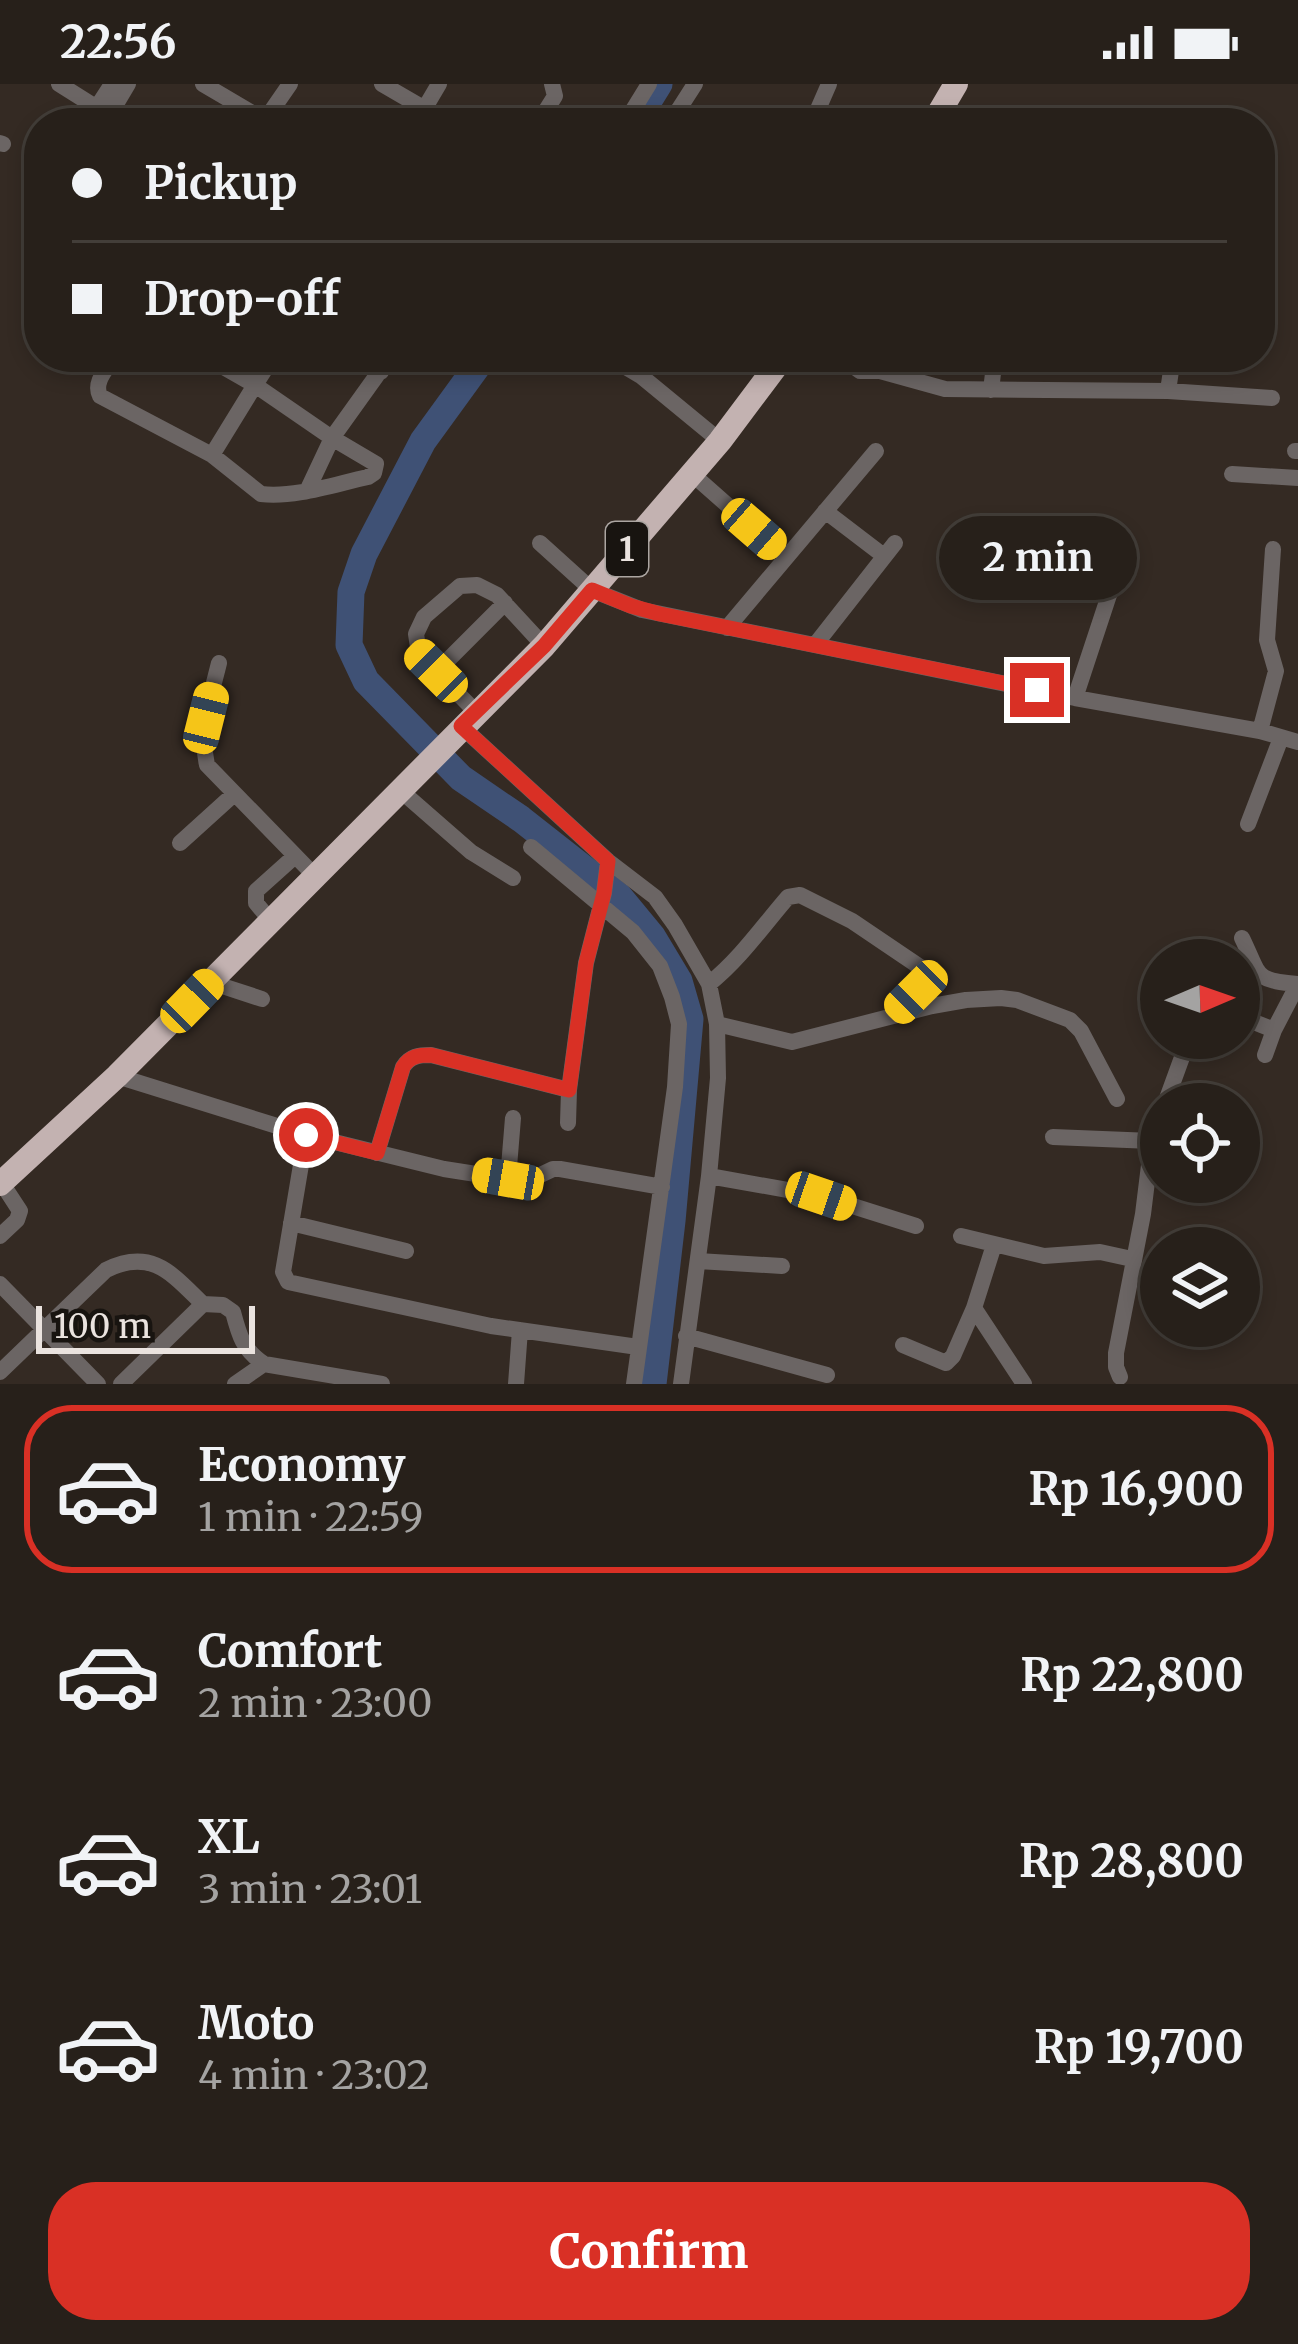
<!DOCTYPE html>
<meta charset="utf-8">
<style>
:root{--surface:#27201a;--page:#332d27;--text:#f1f3f6;--muted:#a4a3a2;--line:#433e39;--accent:#d93025}
body{margin:0;font-family:Merriweather,serif;background:var(--page);color:var(--text);height:100vh;display:flex;flex-direction:column;font-size:45px;white-space:nowrap}
*{box-sizing:border-box;margin:0}
p{font-size:39px;color:var(--muted)}
.icon{flex:none;width:66px;height:66px;fill:none;stroke:currentColor;stroke-width:2;stroke-linecap:round;stroke-linejoin:round}
.map{position:relative;height:1300px;overflow:hidden}
.panel{display:flex;flex-direction:column;background:var(--surface);flex:1}
.panel>*{flex:none}
.hud{position:absolute;left:24px;top:24px;width:1251px;height:264px;border-radius:48px;box-shadow:0 6px 18px #0003,0 0 0 3px var(--line);display:grid;align-content:center;height:264px;padding:0 48px;background:var(--surface)}
.needle{width:78px;rotate:88deg}
.tools{position:absolute;left:1140px;top:855px;display:grid;gap:24px}
.tools a{display:grid;place-items:center;width:120px;height:120px;border-radius:50%;background:var(--surface);box-shadow:0 6px 18px #0003,0 0 0 3px var(--line);font-size:60px}
.scale{position:absolute;left:36px;bottom:30px;width:219px;box-sizing:border-box;padding-left:12px;border:6px solid #eae3df;border-top:0;font-size:33px;line-height:42px;white-space:nowrap;color:#eae3df;-webkit-text-stroke:9px #181410;paint-order:stroke}
.end{position:absolute;width:54px;height:54px;margin:-27px;border:15px solid #d93025;background:#fff;box-shadow:0 0 0 6px #fff}
.from{border-radius:50%}
.bubble{position:absolute;height:84px;border-radius:42px;background:var(--surface);box-shadow:0 6px 18px #0003,0 0 0 3px var(--line);font-size:39px;font-weight:700;line-height:84px;text-align:center}
.car{position:absolute;width:36px;height:72px;margin:-36px -18px;border-radius:15px;box-shadow:0 0 9px 3px #0007;background:linear-gradient(#f5c518 24%,#345 0 40%,#f5c518 0 76%,#345 0 86%,#f5c518 0)}
.hud b{display:flex;align-items:center;gap:42px;height:114px;font-size:45px}
.hud b+b{border-top:3px solid var(--line)}
.hud i{width:30px;height:30px;background:var(--text)}
ul{padding:21px 0 0;list-style:none}
li{display:flex;align-items:center;gap:36px;height:168px;margin:0 24px 18px;padding:0 24px;border:6px solid transparent;border-radius:48px}
li div{flex:1}
li b{display:block;font-size:45px}
li em{font-style:normal;font-weight:700}
li.on{border-color:var(--accent)}
li>.icon{width:108px;height:108px;stroke-width:1.5}
.primary-button{display:flex;gap:24px;margin-top:auto;padding:24px 48px}
.primary-button a{flex:1;height:138px;border-radius:48px;background:var(--accent);color:#fff;font-size:48px;font-weight:700;line-height:138px;text-align:center}
.status{display:flex;justify-content:space-between;align-items:center;height:84px;padding:0 60px;background:var(--surface);direction:ltr}
.status svg{height:33px;fill:currentColor}
.map>svg:first-child{display:block}
</style>
<div class="status"><b>22:56</b><svg viewBox="0 0 49 12"><path d="M0 12V9h3v3zM5 12V6h3v6zM10 12V3h3v9zM15 12V0h3v12zM26 1h20v11H26zM47 4h2v5h-2z"/></svg></div>
<div class="map">
<svg width="1298" height="1300" viewBox="0 0 1298 1300">
<rect width="100%" height="100%" fill="#342a23"/>
<g fill="none" stroke-linecap="round" stroke-linejoin="round">
<path stroke="#3f5175" stroke-width="27" d="M635,39L659,0
M484,273L423,357L364,470L351,508L349,561L366,597L461,694L521,735L619,812L652,852L679,897L690,935L672,1137L653,1300"/>
<path stroke="#6b6564" stroke-width="16" d="M59,0L121,39
M203,0L269,39
M382,0L449,39
M97,23L112,0
M678,26L711,39
M109,32L128,0
M263,39L290,0
M416,39L439,0
M538,39L555,12L552,0
M625,39L649,0
M670,39L695,0
M812,39L829,0
M0,59L3,60
M1260,234H1270
M114,273C107,285 93,298 100,312L212,371L261,410C295,414 335,400 368,393L374,389L376,380L332,354L255,301L273,273
M206,273L255,301L212,371
M356,273L381,288
M609,273L641,292L720,357
M841,273L860,287H880L945,305L1168,307L1272,314
M991,306L995,273
M1168,307L1173,273
M1295,367H1298
M691,389L785,472
M1232,390L1298,394
M308,405L332,354L390,273
M825,427L884,472
M540,459L592,506L642,526L1075,614L1260,647L1298,658
M727,544L876,367
M815,561L895,459
M219,579C211,612 199,646 207,681L315,792
M437,587L505,519
M1075,614L1113,499
M476,628L419,570L416,550L424,533L460,502L477,501L497,511L544,562
M461,642L608,777L655,813L675,841L709,900L717,940L718,994L709,1092L681,1300
M1260,647L1276,587L1267,556L1273,465
M400,706L471,768L513,794
M1248,740L1281,654
M180,759L233,711
M531,763L633,848L660,882L672,913L679,940L675,1003L634,1300
M271,837L256,819V807L295,772
M1242,854C1261,893 1253,896 1298,900L1274,946L1265,971
M210,898L262,915
M709,900C741,874 762,843 788,813L800,811L852,837L923,885C925,905 904,919 891,932
M1239,932L1274,946
M717,940L792,958L932,922L966,916L1001,914L1017,916L1070,936L1081,947L1117,1015
M117,992L306,1051L444,1085L508,1095H532L553,1085H560L662,1103
M1165,1020L1189,954
M568,1039L569,1006L586,879L604,809L608,777
M306,1051L283,1188L288,1198L491,1242L638,1263
M1053,1053L1152,1057L1161,1032
M377,1069L403,983C410,972 419,971 431,971L569,1006
M709,1092L821,1112L916,1142
M508,1095L513,1034
M291,1139L406,1167
M0,1152L17,1136L20,1127L1,1098
M961,1152L1044,1172L1100,1168L1132,1175
M994,1161L974,1224L1024,1300
M698,1177L782,1182
M0,1200L98,1300
M686,1252L827,1291
M903,1261L946,1279L953,1272L974,1224
M0,1288L106,1186C152,1163 173,1191 203,1220L223,1221L233,1228C239,1251 243,1266 264,1280L382,1300
M1120,1293L1116,1283V1269L1143,1130L1152,1057
M121,1300L203,1220
M235,1300L264,1280
M516,1300L520,1246"/>
<path stroke="#c3b2b1" stroke-width="24" d="M933,39L956,0
M0,1100L117,992L544,562L720,357L783,273"/>
</g>
<g fill="none" stroke-linecap="round" stroke-linejoin="round">
<path stroke="#d93025" stroke-width="15" d="M306,1051L377,1069L403,983C410,972 419,971 431,971L569,1006L586,879L604,809L608,777L461,642L544,562L592,506L631,522L660,530L1037,606"/>
</g>
<g text-anchor="middle" dominant-baseline="central" stroke-width="10" stroke-linejoin="round" paint-order="stroke">
<rect fill="#181410" stroke="#aba5a1" stroke-width="3" x="606" y="438" width="42" height="54" rx="9"/>
<g font-size="33" font-weight="bold" fill="#eae3df">
<text x="627" y="465">1</text>
</g>
</g>
</svg>
<div class="tools">
<a><svg class="needle" viewBox="-14 -14 28 28"><path d="M0-13l5 13h-10z" fill="#e53935"/><path d="M0 13l5-13h-10z" fill="#a4a3a2"/></svg></a>
<a><svg class="icon" aria-label="locate" viewBox="0 0 24 24"><circle cx="12" cy="12" r="6"/><path d="M12 2v4M12 18v4M2 12h4M18 12h4"/></svg></a>
<a><svg class="icon" aria-label="layers" viewBox="0 0 24 24"><path d="M12 4l9 5-9 5-9-5zM3 14l9 5 9-5"/></svg></a>
</div>
<div class="scale">100 m</div>
<i class="end from" style="left:306px;top:1051px"></i>
<i class="end" style="left:1037px;top:606px"></i>
<div class="bubble" style="left:939px;top:432px;width:198px">2 min</div>
<i class="car" style="left:754px;top:445px;rotate:131deg"></i>
<i class="car" style="left:436px;top:587px;rotate:315deg"></i>
<i class="car" style="left:206px;top:634px;rotate:14deg"></i>
<i class="car" style="left:916px;top:908px;rotate:225deg"></i>
<i class="car" style="left:192px;top:917px;rotate:44deg"></i>
<i class="car" style="left:508px;top:1095px;rotate:280deg"></i>
<i class="car" style="left:821px;top:1112px;rotate:109deg"></i>
<div class="hud">
<b><i class="from"></i>Pickup</b>
<b><i></i>Drop-off</b>
</div>
</div>
<section class="panel">
<ul>
<li class="on"><svg class="icon" aria-label="car" viewBox="0 0 24 24"><path d="M5 17H2v-5l4-1 3-4h7l3 4 3 1v5h-3M9 17h6M6 11h13"/><circle cx="7" cy="17" r="2"/><circle cx="17" cy="17" r="2"/></svg><div><b>Economy</b><p>1 min · 22:59</p></div><em>Rp 16,900</em></li>
<li><svg class="icon" aria-label="car" viewBox="0 0 24 24"><path d="M5 17H2v-5l4-1 3-4h7l3 4 3 1v5h-3M9 17h6M6 11h13"/><circle cx="7" cy="17" r="2"/><circle cx="17" cy="17" r="2"/></svg><div><b>Comfort</b><p>2 min · 23:00</p></div><em>Rp 22,800</em></li>
<li><svg class="icon" aria-label="car" viewBox="0 0 24 24"><path d="M5 17H2v-5l4-1 3-4h7l3 4 3 1v5h-3M9 17h6M6 11h13"/><circle cx="7" cy="17" r="2"/><circle cx="17" cy="17" r="2"/></svg><div><b>XL</b><p>3 min · 23:01</p></div><em>Rp 28,800</em></li>
<li><svg class="icon" aria-label="car" viewBox="0 0 24 24"><path d="M5 17H2v-5l4-1 3-4h7l3 4 3 1v5h-3M9 17h6M6 11h13"/><circle cx="7" cy="17" r="2"/><circle cx="17" cy="17" r="2"/></svg><div><b>Moto</b><p>4 min · 23:02</p></div><em>Rp 19,700</em></li>
</ul>
<div class="primary-button"><a>Confirm</a></div>
</section>
